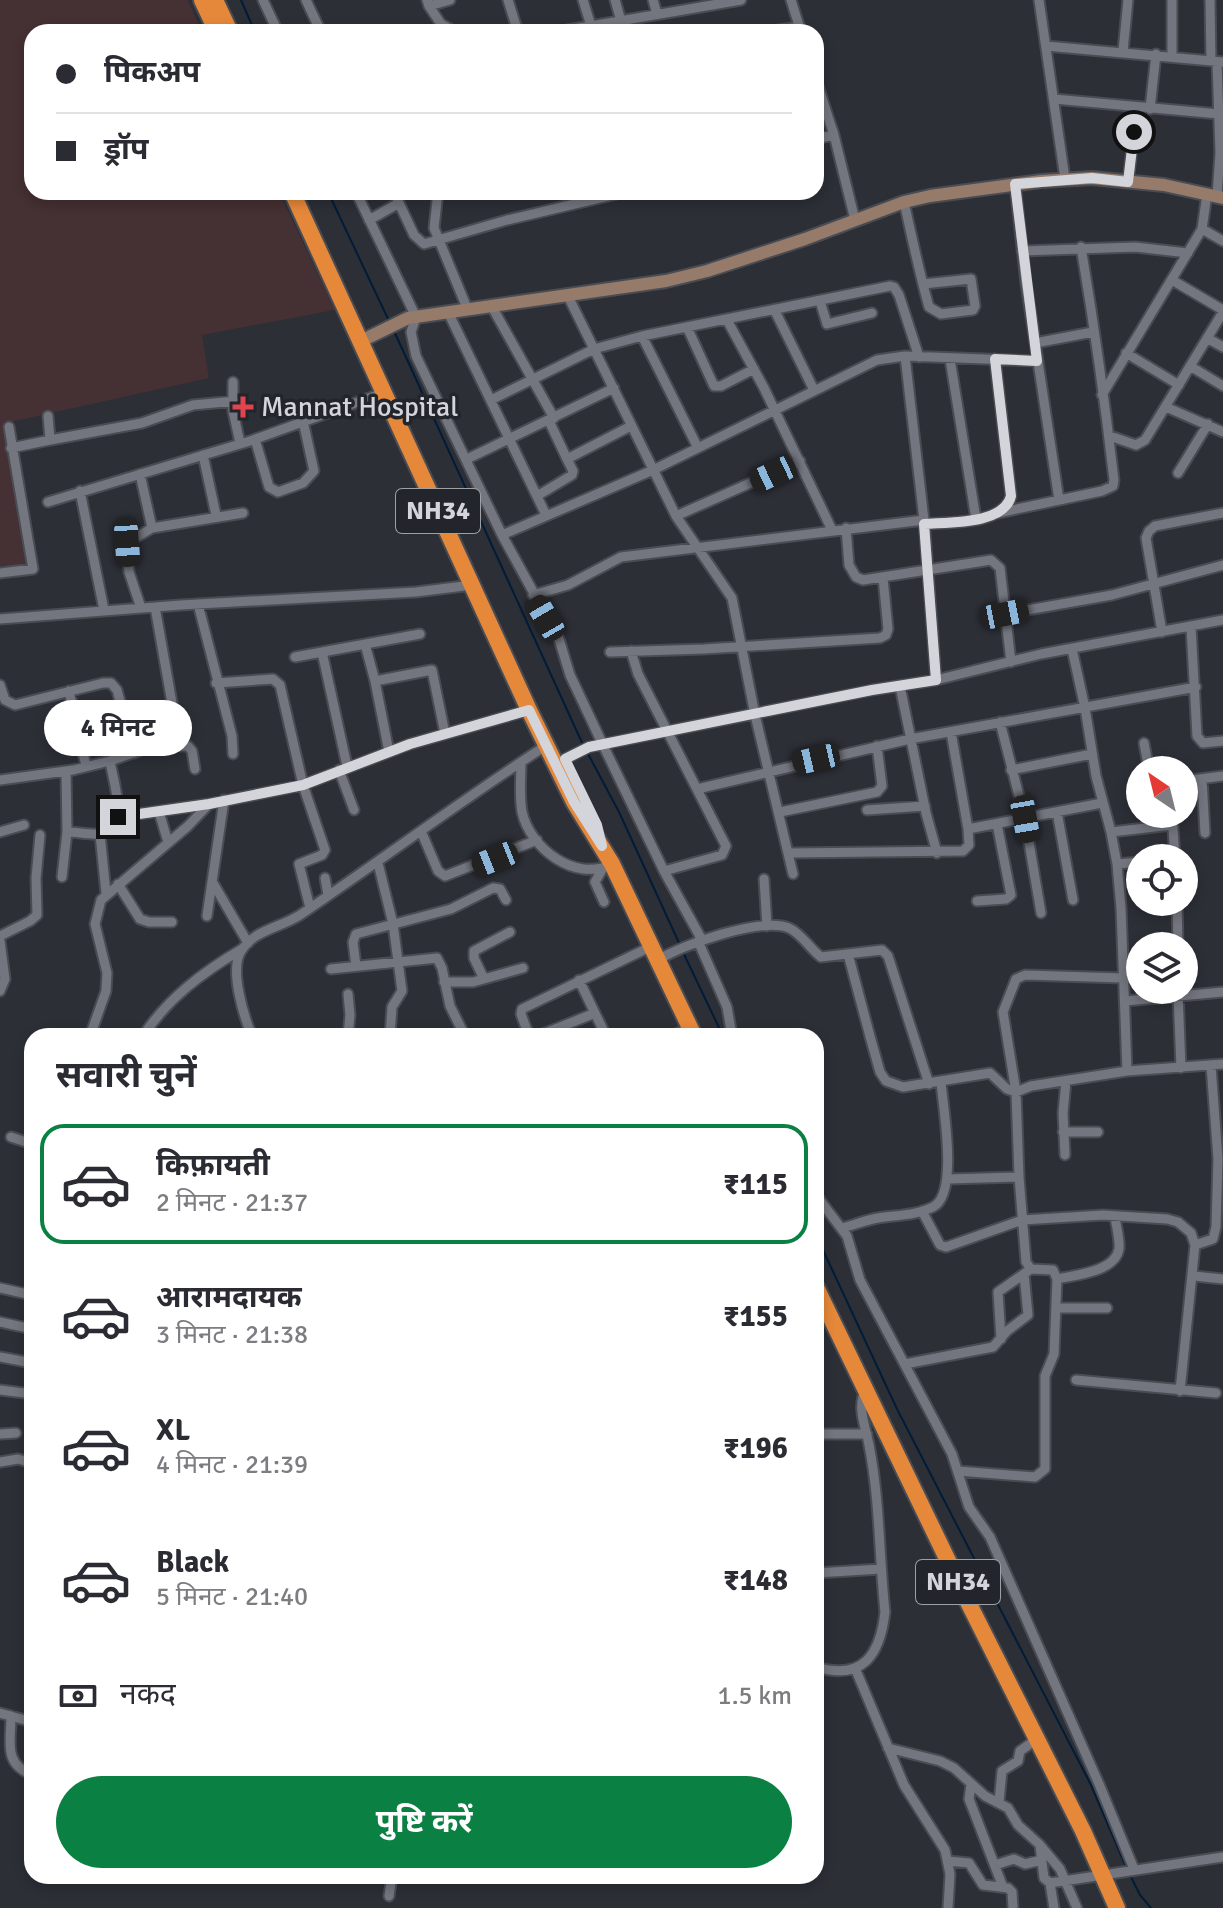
<!DOCTYPE html>
<html lang="hi">
<meta charset="utf-8">
<style>
:root{--surface:#fff;--page:#f2f2f3;--text:#2b2b33;--muted:#7c7c81;--line:#e1e1e2;--accent:#0b8043}
body{margin:0;font-family:Signika,"Noto Sans Devanagari",sans-serif;background:var(--page);color:var(--text);height:100vh;display:flex;flex-direction:column;font-size:30px;white-space:nowrap}
*{box-sizing:border-box;margin:0}
p{font-size:26px;color:var(--muted)}
.icon{flex:none;width:44px;height:44px;fill:none;stroke:currentColor;stroke-width:2;stroke-linecap:round;stroke-linejoin:round}
.map{position:relative;flex:1;overflow:hidden}
.details{position:absolute;left:24px;top:1028px;width:800px;height:856px;display:flex;flex-direction:column;background:var(--surface);border-radius:24px;box-shadow:0 4px 12px #0003}
.details>*{flex:none}
.top-card{position:absolute;left:24px;top:24px;width:800px;height:176px;border-radius:24px;box-shadow:0 4px 12px #0003;display:grid;align-content:center;height:176px;padding:0 32px;background:var(--surface)}
.needle{width:52px;rotate:325deg}
.tools{position:absolute;left:1126px;top:756px;display:grid;gap:16px}
.tools a{display:grid;place-items:center;width:72px;height:72px;border-radius:50%;background:var(--surface);box-shadow:0 4px 12px #0003;font-size:40px}
.end{position:absolute;width:36px;height:36px;margin:-18px;border:10px solid #d3d5da;background:#111;box-shadow:0 0 0 4px #111}
.from{border-radius:50%}
.bubble{position:absolute;height:56px;border-radius:28px;background:var(--surface);box-shadow:0 4px 12px #0003;font-size:26px;font-weight:700;line-height:56px;text-align:center}
.car{position:absolute;width:24px;height:48px;margin:-24px -12px;border-radius:10px;box-shadow:0 0 6px 2px #0007;background:linear-gradient(#222 24%,#8ab4d8 0 40%,#222 0 76%,#8ab4d8 0 86%,#222 0)}
.top-card b{display:flex;align-items:center;gap:28px;height:76px;font-size:30px}
.top-card b+b{border-top:2px solid var(--line)}
.top-card i{width:20px;height:20px;background:var(--text)}
ul{padding:0;list-style:none}
li{display:flex;align-items:center;gap:24px;height:120px;margin:0 16px 12px;padding:0 16px;border:4px solid transparent;border-radius:24px}
li div{flex:1}
li b{display:block;font-size:30px}
li em{font-style:normal;font-weight:700}
li.active{border-color:var(--accent)}
li>.icon{width:72px;height:72px;stroke-width:1.5}
h2{padding:0 32px;font-size:36px;line-height:96px}
.pay{display:flex;align-items:center;gap:20px;height:88px;padding:0 32px;font-size:30px}
.pay p{margin-inline-start:auto}
.cta{display:flex;gap:16px;margin-top:auto;padding:16px 32px}
.cta a{flex:1;height:92px;border-radius:48px;background:var(--accent);color:#fff;font-size:32px;font-weight:700;line-height:92px;text-align:center}
.map>svg:first-child{display:block}
</style>
<div class="map">
<svg width="1223" height="1908" viewBox="0 0 1223 1908">
<rect width="100%" height="100%" fill="#2c2f36"/>
<path fill="#453033" d="M0,0H188L202,32H32V192H279L335,310L202,335L209,378L6,423L29,565L0,566Z"/>
<g fill="none" stroke-linecap="round" stroke-linejoin="round">
<path stroke="#001c39" stroke-width="2" d="M241,0L255,32
M328,192L389,321
M394,331L584,747
M587,752L619,812L680,945
M682,950L723,1036
M816,1235L897,1409L1091,1785L1127,1869
M1130,1875L1140,1895L1151,1908"/>
<defs>
<path id="street" d="M263,0L278,32
M306,0L321,32
M427,0L429,6L450,0
M508,0L518,32
M583,0L591,26
M615,0L621,21
M653,0L657,14
M791,0L801,32
M1039,0L1065,179
M1172,0V55
M1210,0L1211,61
M429,6L441,24L455,32
M556,32L741,0
M766,32L799,27
M1046,46L1223,62
M1123,51L1128,0
M816,80L834,135L855,220
M1054,99L1219,114
M1150,109L1156,54
M816,139L834,135
M1128,182L1137,107
M1015,184L1026,283L1059,500
M356,192L416,317L411,332L416,356L502,535L559,639L570,675L603,745L664,871L702,940
M438,192L434,228L467,308
M1217,196L1220,153L1217,62
M904,202C912,237 919,272 929,307L941,314L973,310L975,306L971,279L923,284
M399,203L414,235L424,244L507,220L625,192
M369,220L399,203L394,192
M1202,229L1207,194
M1022,251L1135,247L1188,253
M1172,280L1223,310
M567,294L676,516L732,598L755,715L793,874
M820,301L827,324L872,313
M491,305L554,418
M775,311L814,390
M448,312L546,515
M727,320L764,388L832,530
M687,327L714,386H721L754,369
M642,336L698,448
M1207,338L1223,347
M1035,343L1093,332
M1126,353L1179,385
M905,356L924,520L936,680
M950,359L976,519
M1190,366L1223,386
M233,382V411L240,443
M1102,395L1202,229L1223,241
M491,400L594,349L642,336L890,286L894,287L899,295L919,357
M1166,407L1223,432
M549,421L567,459L631,426
M1110,436L1136,445L1145,440L1223,312
M255,439L269,487L278,492L303,483L314,471L303,421
M50,440L142,423L193,405L235,401
M11,448L50,440L48,416
M203,455L216,515
M467,459L614,388
M1178,473L1208,424
M140,474L152,528
M80,491L104,610
M537,496L572,475L573,471L567,459
M48,502L250,441L383,393
M998,513L1102,491L1113,486L1114,480C1105,403 1094,324 1081,247
M676,516L800,461
M924,524C948,522 1004,525 1011,496L995,359
M846,528L849,565L856,577L863,580L991,560L1000,568L1011,662
M502,535L653,470L877,360L905,356L1037,361
M0,573L33,569L9,427
M533,595L568,585L621,557L924,520
M198,604L232,736L233,754
M141,608L129,572L127,543L152,528L243,513
M1005,614L1112,595L1223,565
M0,619L181,605L416,592L472,585
M1191,627L1197,736L1203,743L1223,741
M1162,632L1146,538L1149,531L1155,526L1223,513
M365,644L375,681L389,752
M1072,649L1085,708L1096,776L1111,832L1117,864L1121,908L1127,1071
M631,651L638,674L726,846L722,855L664,871
M322,652L347,766
M610,652L704,649L880,638L886,635L888,629L883,578
M295,657L420,634
M375,681L432,670L445,734
M216,683L273,679L280,685L303,785L325,850L322,855L299,864L310,908
M0,685L5,700L15,705L103,683H111L117,690L134,753
M900,686L926,813L937,853
M69,691L86,766
M1000,722L1025,819L1041,913
M178,737L181,746H188L192,751L195,769
M1144,743L1149,770
M565,759L589,747L872,690L936,680L1041,654L1223,620
M521,762C521,778 519,795 522,812C530,848 575,883 612,864
M339,770L354,810
M1011,770L1092,754
M1202,779L1205,833
M0,780L73,770L110,761L178,737L155,607
M1184,781L1223,776
M697,789L910,739L1196,687
M867,810L925,806
M159,812L168,842
M780,812L877,792L882,786L877,746
M1057,812L1073,900
M1172,814L1175,858
M118,817L209,804L303,785L410,744L529,710
M968,829L1102,803
M421,831L438,871L445,876L537,840
M0,832L24,825
M67,832C77,832 89,835 100,834C131,831 113,781 110,761
M1111,832L1172,825
M100,834L106,893
M789,853L963,851L969,845L968,829L951,732
M378,863L393,924L402,991L392,1007L390,1036
M1117,864L1140,862
M603,868L595,882L604,902
M62,877L67,832L66,771
M325,878L328,895
M764,879L767,926
M213,883L248,943
M118,884L140,919L149,922H172
M977,901L1006,899L1011,895L997,824
M1177,902L1178,946
M207,916L224,800
M0,936L30,921L37,915L36,878L40,835
M0,941L5,979L0,991
M698,941L727,1007L732,1036
M848,954L871,1040L880,1072L886,1081L903,1087L990,1073L1007,1089L1016,1092
M658,960C684,944 761,917 789,928C802,934 810,949 821,957L882,950L888,956L929,1084
M356,966L353,942L356,934L451,909L493,888L500,889L506,900
M331,969L437,958L442,968L450,1006L465,1036
M484,979L474,958V951L510,932
M579,980L606,1036
M444,982H473L523,968
M1178,993L1181,1068
M348,994L350,1015L348,1036
M1125,1001L1223,992
M90,1036L106,991L107,973L95,924L101,900L188,826L209,804
M143,1036C168,998 203,972 242,949
M252,1036C244,1017 230,972 240,953C252,930 280,928 300,915C383,859 463,799 547,745
M529,1036L521,1014L522,1009L652,946
M538,1036L595,1013
M672,1036L690,1028
M1016,1092L1003,1012L1016,979L1025,975L1122,978
M1063,1132H1098
M11,1137L32,1144
M1065,1155L1063,1113L1066,1081
M948,1179L1019,1177
M816,1195L847,1236L860,1280L952,1454L969,1507L990,1537L1099,1784L1134,1869
M922,1211L940,1245L946,1247L1022,1220L1103,1215L1167,1219L1178,1222L1191,1233L1195,1245L1180,1391
M842,1228C854,1225 866,1220 878,1218C896,1215 915,1216 933,1207C959,1194 943,1108 941,1082
M1195,1245L1213,1239L1216,1227L1218,1159L1211,1066
M1194,1276L1223,1279
M1057,1279C1075,1275 1115,1272 1119,1249C1120,1239 1116,1226 1115,1216
M0,1288L27,1294
M1057,1308H1107
M0,1322L32,1329
M1001,1339L998,1292L1028,1271
M0,1357L32,1363
M905,1364L993,1347L1007,1331L1028,1315L1024,1274
M1076,1380L1216,1393
M0,1390L32,1394
M0,1434L16,1433
M816,1434H867
M0,1462L18,1459L32,1463
M958,1471L1035,1477L1045,1469V1376L1054,1354L1057,1279L1053,1270L1031,1269L1026,1262L1019,1177L1016,1092L1031,1086L1127,1071L1223,1064
M32,1525V1529
M816,1573L881,1569
M816,1667C863,1681 880,1655 885,1612C879,1557 880,1500 869,1445C866,1428 856,1406 866,1390
M855,1668L904,1785L945,1850L950,1874L948,1908
M0,1713L32,1722
M11,1716C11,1743 3,1763 32,1775
M888,1748L940,1761L954,1768L985,1796L1008,1808L1018,1825L1039,1844L1060,1869L1077,1908
M971,1784L969,1799L1003,1887
M999,1802L1002,1771L1018,1761L1020,1751L1037,1739
M1040,1846L1044,1878L1050,1883L1223,1857
M948,1861L969,1863L983,1885L1008,1888L1012,1892L1013,1908
M995,1865L1014,1859L1025,1864L1042,1860
M1050,1883L1054,1908
M389,1896L392,1876"/>
<path id="secondary" d="M359,342L408,318L666,281L707,271L805,239L904,202L930,196L1041,181L1092,178L1164,185L1223,198"/>
<path id="highway" d="M202,0L217,32
M215,0L230,32
M292,192L529,710L574,802L612,864L694,1036
M816,1287L966,1598L1083,1831L1117,1908"/>
</defs>
<use href="#street" stroke="#4a4c53" stroke-width="13"/>
<use href="#secondary" stroke="#4a4c53" stroke-width="16"/>
<use href="#highway" stroke="#4a4c53" stroke-width="20"/>
<use href="#street" stroke="#73767f" stroke-width="9"/>
<use href="#secondary" stroke="#967b6a" stroke-width="12"/>
<use href="#highway" stroke="#e6883a" stroke-width="16"/>
</g>
<g fill="none" stroke-linecap="round" stroke-linejoin="round">
<path stroke="#d3d5da" stroke-width="10" d="M118,817L209,804L303,785L410,744L529,710L574,802L602,846L597,825L565,759L589,747L872,690L936,680L924,524C948,522 1004,525 1011,496L995,359L1037,361L1015,184L1092,178L1128,182L1134,132"/>
</g>
<path fill="#e0444e" stroke="#22252c" stroke-width="3" d="M239 395h8v8h8v8h-8v8h-8v-8h-8v-8h8z"/>
<g text-anchor="middle" dominant-baseline="central" stroke-width="7" stroke-linejoin="round" paint-order="stroke">
<g fill="#22252c" stroke="#9ea0a6" stroke-width="2">
<rect x="396" y="489" width="84" height="44" rx="6"/>
<rect x="916" y="1560" width="84" height="44" rx="6"/>
</g>
<g font-size="26" font-weight="bold" fill="#d3d5da">
<text x="438" y="511">NH34</text>
<text x="958" y="1582">NH34</text>
</g>
<g font-size="28" fill="#d3d5da" stroke="#22252c" text-anchor="start">
<text x="261" y="407">Mannat Hospital</text>
</g>
</g>
</svg>
<div class="tools">
<a><svg class="needle" viewBox="-14 -14 28 28"><path d="M0-13l5 13h-10z" fill="#e53935"/><path d="M0 13l5-13h-10z" fill="#7c7c81"/></svg></a>
<a><svg class="icon" aria-label="locate" viewBox="0 0 24 24"><circle cx="12" cy="12" r="6"/><path d="M12 2v4M12 18v4M2 12h4M18 12h4"/></svg></a>
<a><svg class="icon" aria-label="layers" viewBox="0 0 24 24"><path d="M12 4l9 5-9 5-9-5zM3 14l9 5 9-5"/></svg></a>
</div>
<i class="end from" style="left:1134px;top:132px"></i>
<i class="end" style="left:118px;top:817px"></i>
<div class="bubble" style="left:44px;top:700px;width:148px">4 मिनट</div>
<i class="car" style="left:773px;top:474px;rotate:245deg"></i>
<i class="car" style="left:127px;top:543px;rotate:176deg"></i>
<i class="car" style="left:1005px;top:614px;rotate:79deg"></i>
<i class="car" style="left:546px;top:618px;rotate:330deg"></i>
<i class="car" style="left:816px;top:759px;rotate:257deg"></i>
<i class="car" style="left:1025px;top:819px;rotate:170deg"></i>
<i class="car" style="left:495px;top:859px;rotate:248deg"></i>
<div class="top-card">
<b><i class="from"></i>पिकअप</b>
<b><i></i>ड्रॉप</b>
</div>
<section class="details">
<h2>सवारी चुनें</h2>
<ul>
<li class="active"><svg class="icon" aria-label="car" viewBox="0 0 24 24"><path d="M5 17H2v-5l4-1 3-4h7l3 4 3 1v5h-3M9 17h6M6 11h13"/><circle cx="7" cy="17" r="2"/><circle cx="17" cy="17" r="2"/></svg><div><b>किफ़ायती</b><p>2 मिनट · 21:37</p></div><em>₹115</em></li>
<li><svg class="icon" aria-label="car" viewBox="0 0 24 24"><path d="M5 17H2v-5l4-1 3-4h7l3 4 3 1v5h-3M9 17h6M6 11h13"/><circle cx="7" cy="17" r="2"/><circle cx="17" cy="17" r="2"/></svg><div><b>आरामदायक</b><p>3 मिनट · 21:38</p></div><em>₹155</em></li>
<li><svg class="icon" aria-label="car" viewBox="0 0 24 24"><path d="M5 17H2v-5l4-1 3-4h7l3 4 3 1v5h-3M9 17h6M6 11h13"/><circle cx="7" cy="17" r="2"/><circle cx="17" cy="17" r="2"/></svg><div><b>XL</b><p>4 मिनट · 21:39</p></div><em>₹196</em></li>
<li><svg class="icon" aria-label="car" viewBox="0 0 24 24"><path d="M5 17H2v-5l4-1 3-4h7l3 4 3 1v5h-3M9 17h6M6 11h13"/><circle cx="7" cy="17" r="2"/><circle cx="17" cy="17" r="2"/></svg><div><b>Black</b><p>5 मिनट · 21:40</p></div><em>₹148</em></li>
</ul>
<div class="pay"><svg class="icon" aria-label="cash" viewBox="0 0 24 24"><path d="M3 7h18v10H3z"/><circle cx="12" cy="12" r="2"/></svg>नकद<p>1.5 km</p></div>
<div class="cta"><a>पुष्टि करें</a></div>
</section>
</div>
